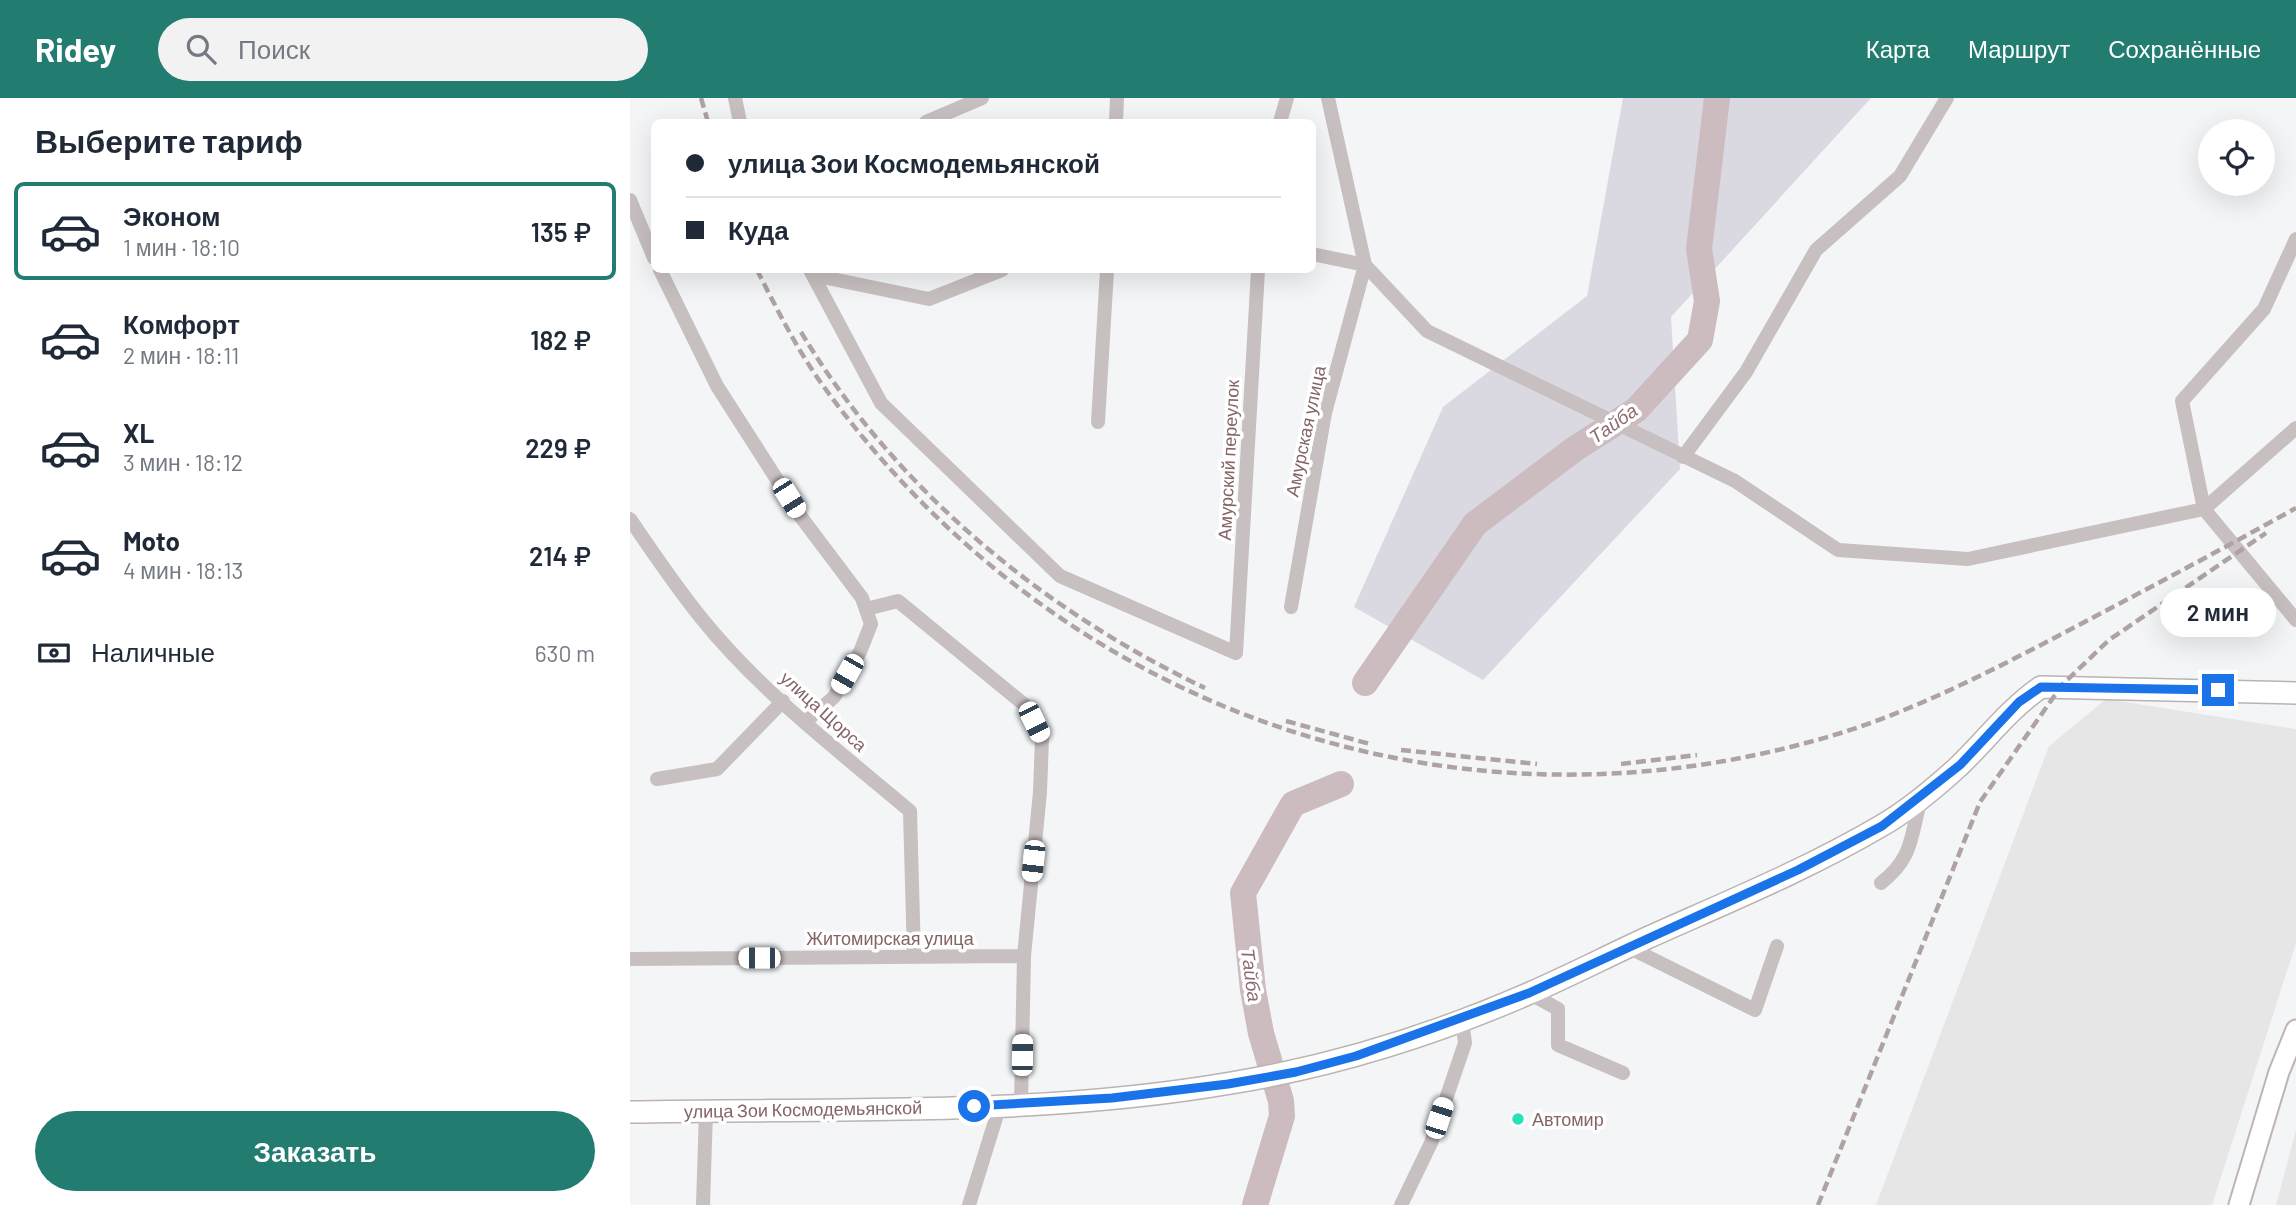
<!DOCTYPE html>
<html lang="ru">
<meta charset="utf-8">
<style>
:root{--surface:#fff;--page:#f2f2f3;--text:#1f2937;--muted:#747a83;--line:#e0e1e3;--accent:#237c70}
body{margin:0;font-family:Barlow,sans-serif;background:var(--page);color:var(--text);height:100vh;display:flex;flex-direction:column;font-size:26px;white-space:nowrap}
*{box-sizing:border-box;margin:0}
p{font-size:23px;color:var(--muted)}
.icon{flex:none;width:38px;height:38px;fill:none;stroke:currentColor;stroke-width:2;stroke-linecap:round;stroke-linejoin:round}
.map{position:relative;flex:1;overflow:hidden}
.details{display:flex;flex-direction:column;background:var(--surface);width:630px}
.details>*{flex:none}
.top-card{position:absolute;left:21px;top:21px;width:665px;height:154px;border-radius:10px;box-shadow:0 7px 28px #0002;display:grid;align-content:center;height:154px;padding:0 35px;background:var(--surface)}
.buttons{position:absolute;left:1568px;top:21px;display:grid;gap:14px}
.buttons a{display:grid;place-items:center;width:77px;height:77px;border-radius:50%;background:var(--surface);box-shadow:0 7px 28px #0002;font-size:35px}
.end{position:absolute;width:32px;height:32px;margin:-16px;border:9px solid #1a73e8;background:#fff;box-shadow:0 0 0 4px #fff}
.from{border-radius:50%}
.bubble{position:absolute;height:49px;border-radius:24px;background:var(--surface);box-shadow:0 7px 28px #0002;font-size:23px;font-weight:600;line-height:49px;text-align:center}
.car{position:absolute;width:21px;height:42px;margin:-21px -10px;border-radius:9px;box-shadow:0 0 5px 2px #0007;background:linear-gradient(#fff 24%,#345 0 40%,#fff 0 76%,#345 0 86%,#fff 0)}
.top-card b{display:flex;align-items:center;gap:24px;height:66px;font-size:26px}
.top-card b+b{border-top:2px solid var(--line)}
.top-card i{width:18px;height:18px;background:var(--text)}
ul{padding:0;list-style:none}
li{display:flex;align-items:center;gap:21px;height:98px;margin:0 14px 10px;padding:0 21px;border:4px solid transparent;border-radius:10px}
li div{flex:1}
li b{display:block;font-size:26px}
li em{font-style:normal;font-weight:600}
li.selected{border-color:var(--accent)}
li>.icon{width:63px;height:63px;stroke-width:1.5}
h2{padding:0 35px;font-size:32px;line-height:84px}
.pay{display:flex;align-items:center;gap:18px;height:77px;padding:0 35px;font-size:26px}
.pay p{margin-inline-start:auto}
.button{display:flex;gap:14px;margin-top:auto;padding:14px 35px}
.button a{flex:1;height:80px;border-radius:42px;background:var(--accent);color:#fff;font-size:28px;font-weight:600;line-height:80px;text-align:center}
header{display:flex;align-items:center;gap:42px;box-sizing:border-box;height:98px;padding:0 35px;background:var(--accent);color:#fff}
header strong{font-size:33px}
nav{display:flex;gap:38px;margin-inline-start:auto;font-size:24px}
.search{width:490px;height:63px;background:var(--page);display:flex;align-items:center;gap:18px;box-sizing:border-box;padding:0 24px;border-radius:38px;color:var(--muted);font-size:26px}
main{display:flex;flex:1;min-height:0}
.map>svg:first-child{display:block}
</style>
<header>
<strong>Ridey</strong>
<div class="search"><svg class="icon" aria-label="search" viewBox="0 0 24 24"><circle cx="10" cy="10" r="6"/><path d="M15 15l6 6"/></svg>Поиск</div>
<nav><a>Карта</a><a>Маршрут</a><a>Сохранённые</a></nav>
</header>
<main>
<section class="details">
<h2>Выберите тариф</h2>
<ul>
<li class="selected"><svg class="icon" aria-label="car" viewBox="0 0 24 24"><path d="M5 17H2v-5l4-1 3-4h7l3 4 3 1v5h-3M9 17h6M6 11h13"/><circle cx="7" cy="17" r="2"/><circle cx="17" cy="17" r="2"/></svg><div><b>Эконом</b><p>1 мин · 18:10</p></div><em>135 ₽</em></li>
<li><svg class="icon" aria-label="car" viewBox="0 0 24 24"><path d="M5 17H2v-5l4-1 3-4h7l3 4 3 1v5h-3M9 17h6M6 11h13"/><circle cx="7" cy="17" r="2"/><circle cx="17" cy="17" r="2"/></svg><div><b>Комфорт</b><p>2 мин · 18:11</p></div><em>182 ₽</em></li>
<li><svg class="icon" aria-label="car" viewBox="0 0 24 24"><path d="M5 17H2v-5l4-1 3-4h7l3 4 3 1v5h-3M9 17h6M6 11h13"/><circle cx="7" cy="17" r="2"/><circle cx="17" cy="17" r="2"/></svg><div><b>XL</b><p>3 мин · 18:12</p></div><em>229 ₽</em></li>
<li><svg class="icon" aria-label="car" viewBox="0 0 24 24"><path d="M5 17H2v-5l4-1 3-4h7l3 4 3 1v5h-3M9 17h6M6 11h13"/><circle cx="7" cy="17" r="2"/><circle cx="17" cy="17" r="2"/></svg><div><b>Moto</b><p>4 мин · 18:13</p></div><em>214 ₽</em></li>
</ul>
<div class="pay"><svg class="icon" aria-label="cash" viewBox="0 0 24 24"><path d="M3 7h18v10H3z"/><circle cx="12" cy="12" r="2"/></svg>Наличные<p>630 m</p></div>
<div class="button"><a>Заказать</a></div>
</section>
<div class="map">
<svg width="1666" height="1107" viewBox="0 0 1666 1107">
<rect width="100%" height="100%" fill="#f3f5f7"/>
<path fill="#e7e6e7" d="M1476,601L1666,631V845L1582,1107H1246L1419,648Z
M1666,1032V1107H1646Z"/>
<path fill="#dad9e2" d="M993,0H1241L1041,219L1050,371L853,582L724,509L813,309L957,198Z"/>
<g fill="none" stroke-linecap="round" stroke-linejoin="round">
<path stroke="#ccbcbf" stroke-width="26" d="M735,585L845,426L946,350L1006,312L1070,242L1077,203L1069,151L1087,0
M625,1107L652,1018L651,1003L631,935L623,892L613,795L663,706L711,686"/>
<defs>
<path id="secondary" d="M1609,1107L1649,974L1666,932"/>
<path id="primary" d="M0,1014C199,1010 404,1019 601,985C704,968 804,937 900,895C939,878 978,858 1017,840C1095,805 1176,772 1251,728C1279,712 1305,690 1329,668C1357,641 1379,611 1411,589L1666,595"/>
</defs>
<use href="#secondary" stroke="#beb4b4" stroke-width="23"/>
<use href="#primary" stroke="#bbb3b3" stroke-width="24"/>
<path stroke="#c7bfc0" stroke-width="14" d="M105,0L110,24
M698,0L735,167L797,233L1105,383L1208,452L1338,461L1574,411L1552,303L1634,211L1666,141
M296,24L352,0
M486,24L487,0
M650,24L657,0
M0,102L24,160
M682,156L735,167
M30,172L87,288L171,419L232,500L241,526L230,554L204,599L175,624
M180,172L251,305L430,478L606,555L628,172
M183,177L299,201L372,172
M468,324L477,172
M1666,330L1574,411L1666,522
M1053,359L1116,274L1186,152L1270,78L1317,0
M0,421C23,455 46,489 72,521C131,594 209,653 280,713L284,859
M661,509L695,315L735,167
M236,511L268,503L396,608L412,640L410,694L394,858L391,1006
M27,681L87,671L153,603
M1251,785C1284,759 1280,739 1291,701
M998,849L1125,912L1147,848
M0,861L394,858
M899,895L928,911V947L993,975
M73,1107L76,1013
M339,1107L370,1007
M771,1107L801,1045L835,945L832,922"/>
<use href="#secondary" stroke="#fff" stroke-width="19"/>
<use href="#primary" stroke="#fff" stroke-width="21"/>
<path stroke="#aea2a3" stroke-width="4.5" stroke-dasharray="10 5" stroke-linecap="butt" d="M71,0L78,24
M127,172C147,211 167,252 194,289C430,615 829,754 1214,634C1289,610 1359,574 1428,538C1508,496 1587,454 1666,410
M171,234C265,391 412,512 575,590
M656,623L740,646
M771,652L907,666
M991,666L1067,657
M1188,1107L1350,704L1432,587L1479,542L1636,435"/>
</g>
<g fill="none" stroke-linecap="round" stroke-linejoin="round">
<path stroke="#1a73e8" stroke-width="9" d="M344,1008L482,1000L598,986L666,974L726,958L899,895L1168,772L1252,728L1330,667L1389,604L1411,589L1588,592"/>
</g>
<circle fill="#27e2b5" stroke="#fff" stroke-width="2.5" cx="888" cy="1021" r="7"/>
<g text-anchor="middle" dominant-baseline="central" stroke-width="7" stroke-linejoin="round" paint-order="stroke">
<g font-size="18" fill="#846566" stroke="#fff">
<text transform="translate(675 333) rotate(-78)">Амурская улица</text>
<text transform="translate(598 362) rotate(-87)">Амурский переулок</text>
<text transform="translate(194 613) rotate(42)">улица Щорса</text>
<text x="260" y="840">Житомирская улица</text>
<text transform="translate(173 1011) rotate(-1)">улица Зои Космодемьянской</text>
</g>
<g font-size="18" fill="#846566" stroke="#fff" text-anchor="start">
<text x="902" y="1021">Автомир</text>
</g>
<g font-size="19" font-style="italic" fill="#8e6b72" stroke="#fff">
<text transform="translate(983 325) rotate(-35)">Тайба</text>
<text transform="translate(622 877) rotate(82)">Тайба</text>
</g>
</g>
</svg>
<div class="buttons">
<a><svg class="icon" aria-label="locate" viewBox="0 0 24 24"><circle cx="12" cy="12" r="6"/><path d="M12 2v4M12 18v4M2 12h4M18 12h4"/></svg></a>
</div>
<i class="end from" style="left:344px;top:1008px"></i>
<i class="end" style="left:1588px;top:592px"></i>
<div class="bubble" style="left:1530px;top:490px;width:116px">2 мин</div>
<i class="car" style="left:159px;top:400px;rotate:148deg"></i>
<i class="car" style="left:217px;top:576px;rotate:210deg"></i>
<i class="car" style="left:404px;top:624px;rotate:154deg"></i>
<i class="car" style="left:403px;top:763px;rotate:186deg"></i>
<i class="car" style="left:129px;top:860px;rotate:270deg"></i>
<i class="car" style="left:392px;top:957px;rotate:1deg"></i>
<i class="car" style="left:809px;top:1020px;rotate:18deg"></i>
<div class="top-card">
<b><i class="from"></i>улица Зои Космодемьянской</b>
<b><i></i>Куда</b>
</div>
</div>
</main>
